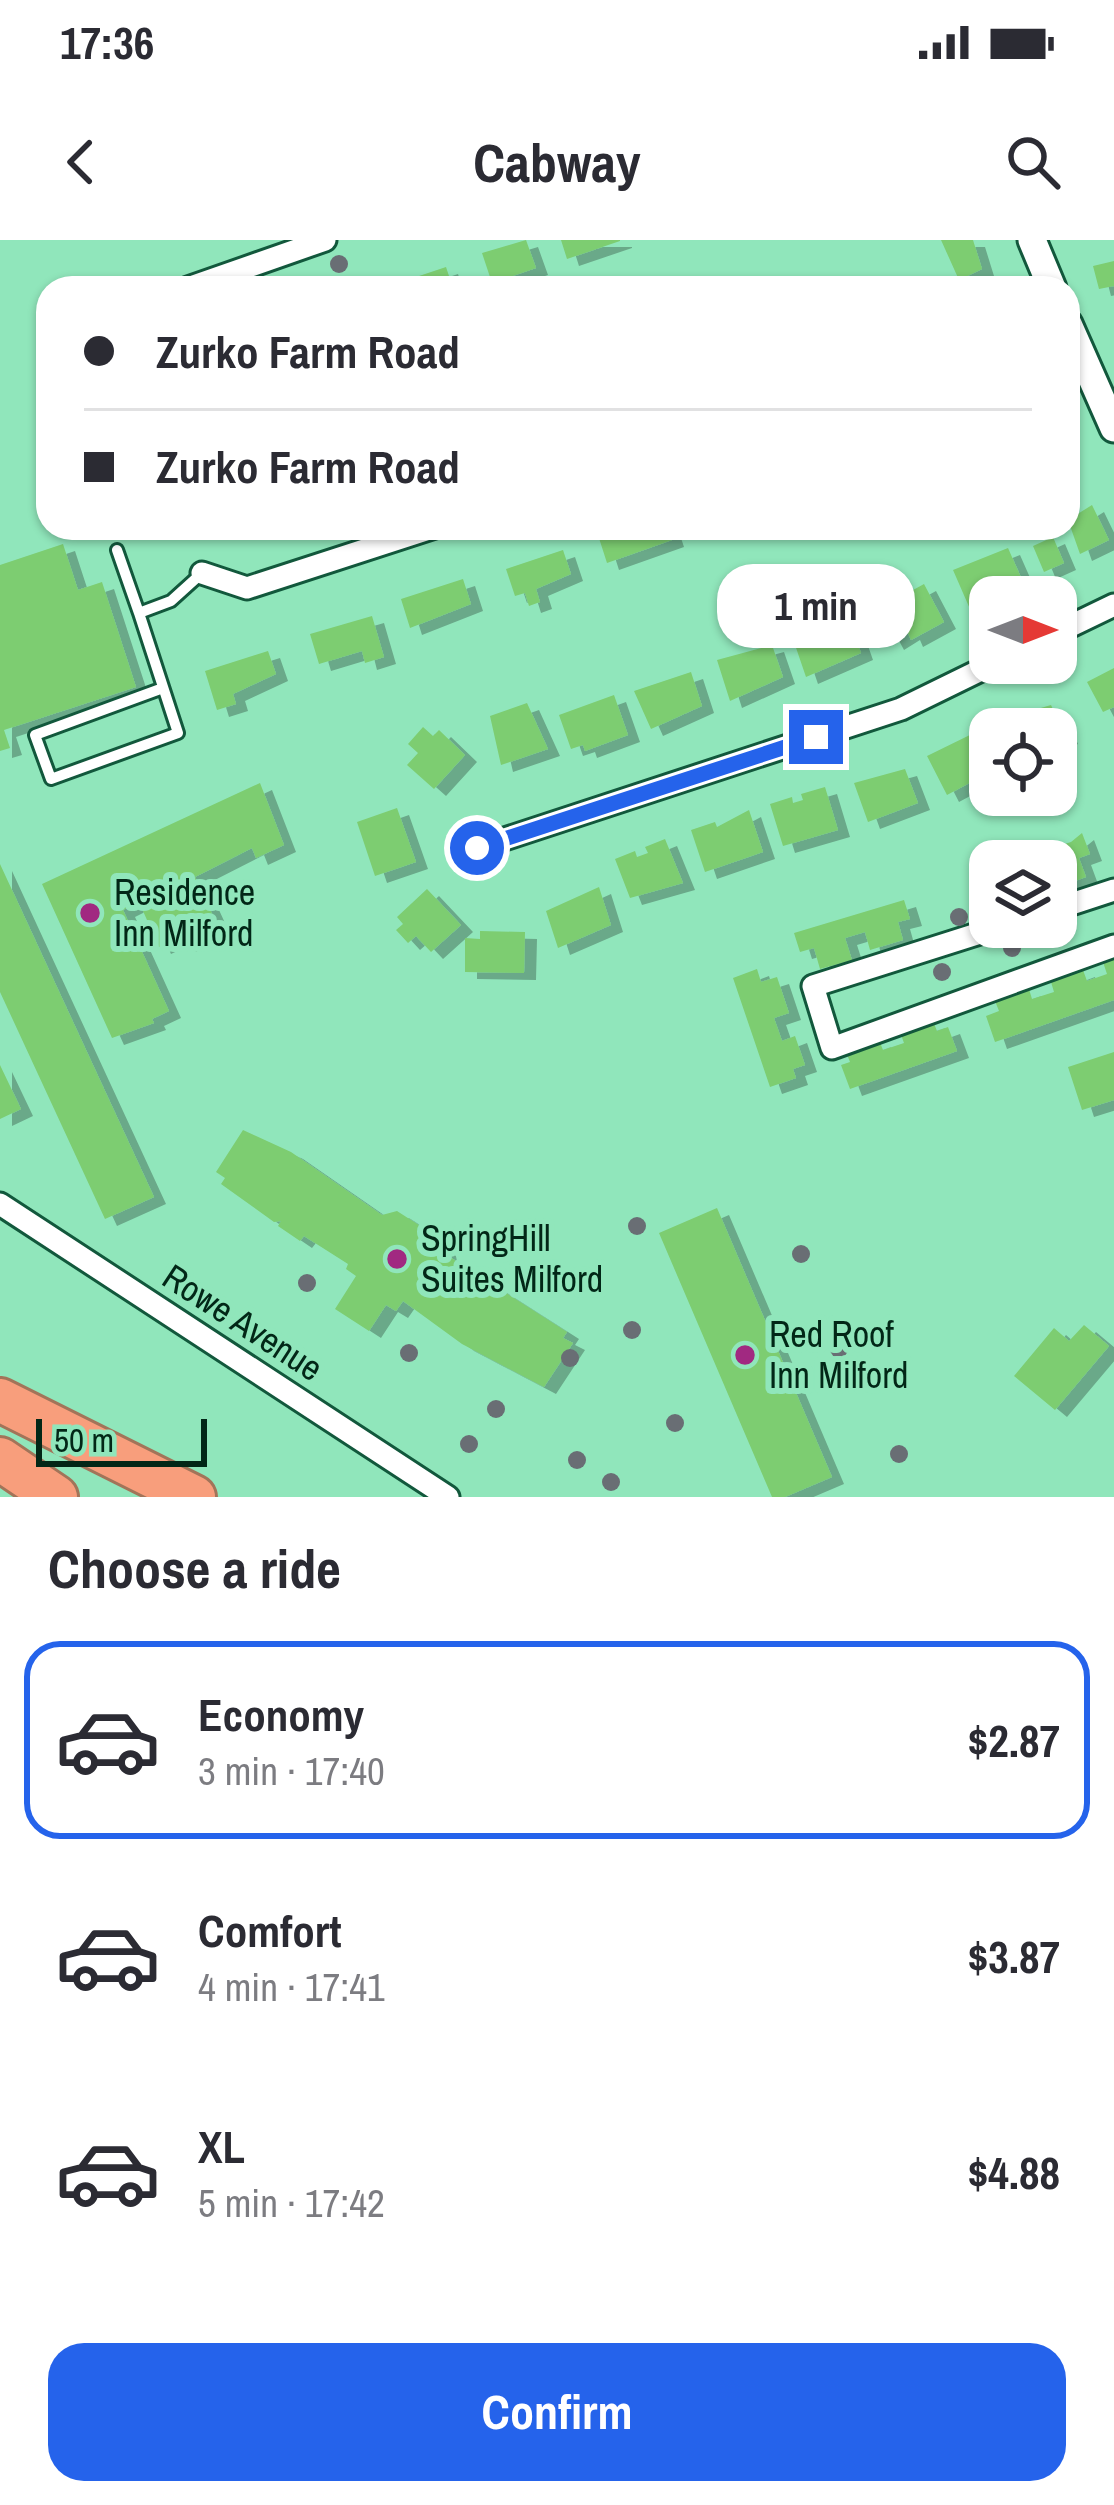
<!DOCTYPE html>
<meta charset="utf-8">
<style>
:root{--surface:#fff;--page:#f7f7f7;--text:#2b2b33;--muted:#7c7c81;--line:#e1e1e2;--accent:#2563eb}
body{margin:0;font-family:"Archivo Narrow",sans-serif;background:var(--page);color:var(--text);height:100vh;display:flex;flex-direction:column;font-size:45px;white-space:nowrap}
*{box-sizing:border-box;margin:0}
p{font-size:39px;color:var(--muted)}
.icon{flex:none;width:66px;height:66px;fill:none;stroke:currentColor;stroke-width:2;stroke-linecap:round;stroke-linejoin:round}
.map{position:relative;height:1257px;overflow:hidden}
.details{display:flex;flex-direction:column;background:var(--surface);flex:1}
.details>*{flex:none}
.guide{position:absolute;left:36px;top:36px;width:1044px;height:264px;border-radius:36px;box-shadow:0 3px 9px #0004;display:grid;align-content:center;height:264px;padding:0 48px;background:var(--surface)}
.needle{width:78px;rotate:90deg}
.buttons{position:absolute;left:969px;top:336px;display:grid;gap:24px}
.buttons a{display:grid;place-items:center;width:108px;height:108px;border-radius:24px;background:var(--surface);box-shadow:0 3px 9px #0004;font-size:60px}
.scale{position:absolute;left:36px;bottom:30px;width:171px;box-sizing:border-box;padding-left:12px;border:6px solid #022717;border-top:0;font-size:33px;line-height:42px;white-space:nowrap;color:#022717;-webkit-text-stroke:9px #90e6bb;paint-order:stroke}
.end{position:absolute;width:54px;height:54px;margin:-27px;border:15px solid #2563eb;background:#fff;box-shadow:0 0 0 6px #fff}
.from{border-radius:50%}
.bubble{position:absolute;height:84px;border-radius:36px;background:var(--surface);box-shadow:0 3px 9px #0004;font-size:39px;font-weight:800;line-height:84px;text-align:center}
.guide b{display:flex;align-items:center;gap:42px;height:114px;font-size:45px}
.guide b+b{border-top:3px solid var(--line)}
.guide i{width:30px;height:30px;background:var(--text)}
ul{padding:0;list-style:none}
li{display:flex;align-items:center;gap:36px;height:198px;margin:0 24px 18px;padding:0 24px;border:6px solid transparent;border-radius:36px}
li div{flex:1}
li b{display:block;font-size:45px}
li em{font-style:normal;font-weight:800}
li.current{border-color:var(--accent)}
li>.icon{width:108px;height:108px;stroke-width:1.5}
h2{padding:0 48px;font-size:54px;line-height:144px}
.action{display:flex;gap:24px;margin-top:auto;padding:24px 48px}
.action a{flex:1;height:138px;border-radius:36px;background:var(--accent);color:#fff;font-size:48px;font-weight:800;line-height:138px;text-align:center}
.status{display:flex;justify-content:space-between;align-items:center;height:84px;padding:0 60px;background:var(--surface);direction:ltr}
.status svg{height:33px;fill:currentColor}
header{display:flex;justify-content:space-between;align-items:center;height:156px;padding:0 48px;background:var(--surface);font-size:54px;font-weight:800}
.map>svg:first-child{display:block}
</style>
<div class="status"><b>17:36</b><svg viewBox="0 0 49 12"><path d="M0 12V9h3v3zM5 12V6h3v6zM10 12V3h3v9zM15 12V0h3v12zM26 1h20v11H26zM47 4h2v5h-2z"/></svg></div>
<header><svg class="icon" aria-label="back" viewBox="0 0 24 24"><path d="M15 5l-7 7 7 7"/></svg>Cabway<svg class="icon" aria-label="search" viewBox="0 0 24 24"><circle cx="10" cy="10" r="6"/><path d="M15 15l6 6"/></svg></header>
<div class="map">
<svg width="1114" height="1257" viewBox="0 0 1114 1257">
<defs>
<filter id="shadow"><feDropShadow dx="12" dy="7" stdDeviation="0" flood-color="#0004"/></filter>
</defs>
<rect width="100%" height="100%" fill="#90e6bb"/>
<path fill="#7dcd71" filter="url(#shadow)" d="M526,0L536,28L492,43L482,13Z
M561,0H620V1L567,19Z
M941,0H973L982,29L959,40Z
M1114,21V46L1099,49L1093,26Z
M446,27L453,48H406L404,41Z
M1092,265L1109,300L1080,314L1068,280Z
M611,288H668L672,300L607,323L598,295Z
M1053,297L1064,323L1044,332L1033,306Z
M63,304L78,350L102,342L136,447L4,490L10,508L0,511V325Z
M1008,308L1023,342L970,369L953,330Z
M563,310L571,334L536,349L540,362L529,366L525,353L515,356L506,329Z
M463,339L471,364L410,388L401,359Z
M924,344L944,382L911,400L908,393L892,403L875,371Z
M372,376L384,417L365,423L362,411L319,424L310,394Z
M849,379L861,413L806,437L793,399Z
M772,405L783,437L730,461L717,420Z
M268,411L276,434L233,454L236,464L217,470L205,431Z
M1114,428V467L1103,472L1087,442Z
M691,432L702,466L651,489L634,451Z
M614,455L628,495L585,511L583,505L571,509L559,475Z
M527,463L548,509L501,525L490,476Z
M1051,465L1066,497L1056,502V489H999L996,481Z
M423,487L433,496L439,490L465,515L434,549L407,525L418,513L408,504Z
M976,492L990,518V532L947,555L927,516Z
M905,529L918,563L868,582L854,543Z
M260,543L284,605L256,618L252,608L195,637L213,676L198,687L202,697L184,705L180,697L159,707L139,662L123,670L169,771L152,779L154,783L112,798L42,644Z
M825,547L838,590L783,606L770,564L792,557L793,563L803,560L801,554Z
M397,568L416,622L375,636L357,582Z
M749,570L763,612L705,632L691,590L715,582L717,587Z
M1082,593L1090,614L1079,618L1086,637L1056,648V621H1009L1071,602Z
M665,599L683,643L630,658L615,619L635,611L637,617L648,613L645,607Z
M0,624L154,957L105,979L0,752Z
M599,647L611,685L558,708L546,671Z
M427,649L461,685L431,712L416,696L408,703L396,690L403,684L397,677Z
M904,660L910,679L898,682L903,700L870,710L865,692L845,698L852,720L820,729L814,708L800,712L794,693Z
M480,691L525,692L524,733L465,732V698L480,699Z
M1114,718V760L995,802L986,776L999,771L995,761L1029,749L1032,759L1054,752L1051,742L1083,730L1087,741L1107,734L1103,722Z
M757,729L761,742L777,737L789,773L774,778L782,801L795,796L805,825L793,829L796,838L770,847L733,738Z
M933,781L937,791L948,787L957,811L850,849L841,825L850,822L846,812L879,800L883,810L904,803L900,792Z
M1114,812V860L1082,870L1068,827Z
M0,825L21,869L0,879Z
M243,890L291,912L382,975L397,971L442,1000L445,1014L567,1092L563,1098L573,1103L544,1147L462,1104L403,1061L396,1071L386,1065L369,1091L335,1069L356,1036L346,1029L348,1024L304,996L300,1001L278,986L281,981L274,982L221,944L225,938L216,932Z
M717,968L832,1237L785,1257H772L659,993Z
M1084,1085L1109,1106L1055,1170L1014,1136L1054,1088L1069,1101Z"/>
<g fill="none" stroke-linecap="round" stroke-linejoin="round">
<defs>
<path id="service" d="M117,310L139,373
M163,448L35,495L51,539L178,493L139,373L171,361L202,333"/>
<path id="minor" d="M188,48L325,0
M202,333L247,348L432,288
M1056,393L1114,365
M477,608L901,469L995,423
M1056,669L1114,650
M999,687L813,746L832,808L1114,706
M0,964L448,1257"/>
<path id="tertiary" d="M1032,0L1052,48
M1068,84L1114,188"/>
<path id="motorway" d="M0,1160L194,1257
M0,1219L56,1257"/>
</defs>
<use href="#service" stroke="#12583c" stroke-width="16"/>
<use href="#minor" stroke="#12583c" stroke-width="27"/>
<use href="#tertiary" stroke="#12583c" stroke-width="33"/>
<use href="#motorway" stroke="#a27459" stroke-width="48"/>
<use href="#service" stroke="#fff" stroke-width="10"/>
<use href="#minor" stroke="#fff" stroke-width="21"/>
<use href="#tertiary" stroke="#fff" stroke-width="27"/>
<use href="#motorway" stroke="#f89e7c" stroke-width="42"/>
</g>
<g fill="#696e74">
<circle cx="339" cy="24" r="9"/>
<circle cx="959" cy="677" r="9"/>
<circle cx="1012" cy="708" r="9"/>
<circle cx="942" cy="732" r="9"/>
<circle cx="637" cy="986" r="9"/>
<circle cx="801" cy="1014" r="9"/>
<circle cx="307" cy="1043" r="9"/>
<circle cx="632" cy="1090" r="9"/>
<circle cx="839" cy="1109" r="9"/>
<circle cx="409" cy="1113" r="9"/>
<circle cx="570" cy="1118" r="9"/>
<circle cx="496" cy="1169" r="9"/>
<circle cx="675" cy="1183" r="9"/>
<circle cx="469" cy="1204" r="9"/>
<circle cx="899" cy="1214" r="9"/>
<circle cx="577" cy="1220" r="9"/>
<circle cx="611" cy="1242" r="9"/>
</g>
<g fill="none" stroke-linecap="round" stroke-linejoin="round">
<path stroke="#2563eb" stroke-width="15" d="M477,608L816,497"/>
</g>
<g fill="#a12981" stroke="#90e6bb" stroke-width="4.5">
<circle cx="90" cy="673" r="12"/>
<circle cx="397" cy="1019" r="12"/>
<circle cx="745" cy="1115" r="12"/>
</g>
<g text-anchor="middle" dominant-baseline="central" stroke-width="12" stroke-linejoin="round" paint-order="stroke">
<g font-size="36" fill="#022717" stroke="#90e6bb" text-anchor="start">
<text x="114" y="652">Residence<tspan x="114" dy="41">Inn Milford</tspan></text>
<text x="421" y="998">SpringHill<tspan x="421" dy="41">Suites Milford</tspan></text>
<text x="769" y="1094">Red Roof<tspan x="769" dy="41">Inn Milford</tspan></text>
</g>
<g font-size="36" fill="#022717" stroke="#90e6bb">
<text transform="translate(243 1082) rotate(33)">Rowe Avenue</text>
</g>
</g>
</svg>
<div class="buttons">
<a><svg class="needle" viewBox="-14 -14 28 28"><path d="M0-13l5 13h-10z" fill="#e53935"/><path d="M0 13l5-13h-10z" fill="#7c7c81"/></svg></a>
<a><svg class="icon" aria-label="locate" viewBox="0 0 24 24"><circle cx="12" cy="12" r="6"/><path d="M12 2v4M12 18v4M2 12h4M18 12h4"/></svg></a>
<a><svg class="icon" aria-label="layers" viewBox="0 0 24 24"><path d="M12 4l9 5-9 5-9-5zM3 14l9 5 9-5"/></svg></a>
</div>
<div class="scale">50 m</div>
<i class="end from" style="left:477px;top:608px"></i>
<i class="end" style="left:816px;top:497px"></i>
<div class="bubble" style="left:717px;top:324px;width:198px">1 min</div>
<div class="guide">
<b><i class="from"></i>Zurko Farm Road</b>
<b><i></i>Zurko Farm Road</b>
</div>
</div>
<section class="details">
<h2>Choose a ride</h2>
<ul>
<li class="current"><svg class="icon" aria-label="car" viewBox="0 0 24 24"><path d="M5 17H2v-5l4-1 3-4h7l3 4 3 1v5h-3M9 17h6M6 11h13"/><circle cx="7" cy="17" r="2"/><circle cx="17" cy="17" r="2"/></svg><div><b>Economy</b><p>3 min · 17:40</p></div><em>$2.87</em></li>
<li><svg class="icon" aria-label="car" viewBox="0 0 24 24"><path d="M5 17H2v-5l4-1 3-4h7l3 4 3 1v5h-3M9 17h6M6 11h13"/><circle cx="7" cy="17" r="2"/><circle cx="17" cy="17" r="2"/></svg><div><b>Comfort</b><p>4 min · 17:41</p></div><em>$3.87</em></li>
<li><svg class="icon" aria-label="car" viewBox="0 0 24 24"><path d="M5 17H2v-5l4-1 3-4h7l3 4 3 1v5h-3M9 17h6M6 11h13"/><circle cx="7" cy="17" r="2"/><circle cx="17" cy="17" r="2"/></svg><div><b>XL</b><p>5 min · 17:42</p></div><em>$4.88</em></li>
</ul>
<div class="action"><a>Confirm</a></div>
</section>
